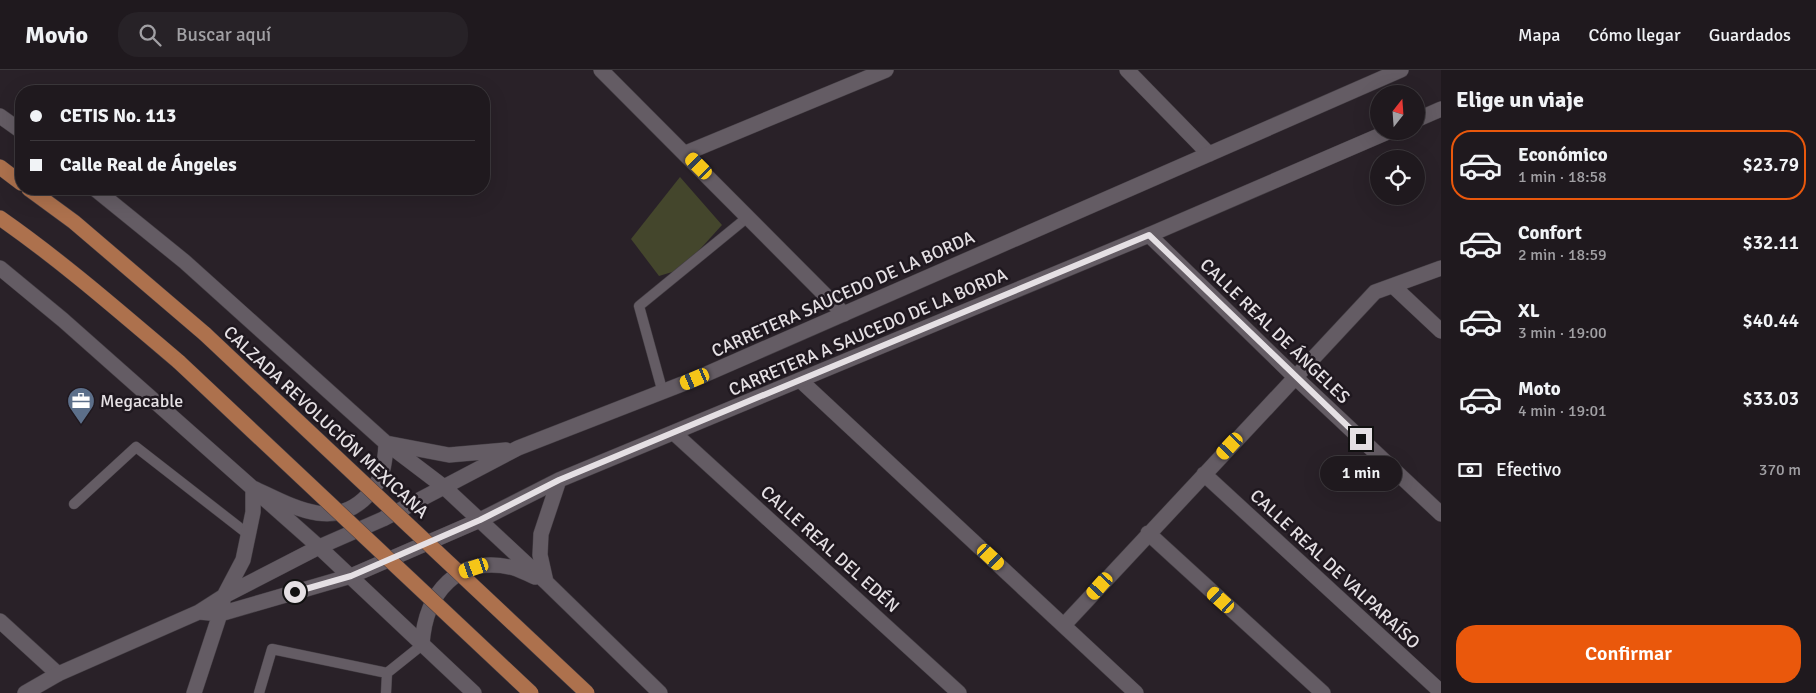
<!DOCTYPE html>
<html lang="es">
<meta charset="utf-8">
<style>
:root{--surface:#1f191e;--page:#272227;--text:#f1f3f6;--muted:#a1a0a4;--line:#3c383c;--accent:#ea580c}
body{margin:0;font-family:Signika,sans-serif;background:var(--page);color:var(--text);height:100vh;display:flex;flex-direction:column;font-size:19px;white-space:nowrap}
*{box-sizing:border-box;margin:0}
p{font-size:16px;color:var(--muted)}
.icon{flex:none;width:28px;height:28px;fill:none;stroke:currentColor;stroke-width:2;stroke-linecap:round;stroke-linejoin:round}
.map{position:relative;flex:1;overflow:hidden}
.drawer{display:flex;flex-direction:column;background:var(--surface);width:375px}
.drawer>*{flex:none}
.guide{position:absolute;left:15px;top:15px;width:475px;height:110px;border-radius:20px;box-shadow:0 5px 20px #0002,0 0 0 1px var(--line);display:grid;align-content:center;height:110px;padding:0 15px;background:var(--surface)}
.needle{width:32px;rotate:17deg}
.fabs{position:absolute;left:1370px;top:15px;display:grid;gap:10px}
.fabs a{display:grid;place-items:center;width:55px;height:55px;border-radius:50%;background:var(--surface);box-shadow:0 5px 20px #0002,0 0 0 1px var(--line);font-size:25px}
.end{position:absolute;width:22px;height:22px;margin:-11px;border:6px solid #e5e0e4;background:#111;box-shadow:0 0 0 2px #111}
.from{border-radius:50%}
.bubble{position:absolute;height:35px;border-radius:18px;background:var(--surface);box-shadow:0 5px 20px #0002,0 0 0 1px var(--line);font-size:16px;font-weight:600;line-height:35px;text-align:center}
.car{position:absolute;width:15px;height:30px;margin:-15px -8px;border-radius:6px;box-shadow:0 0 4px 1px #0007;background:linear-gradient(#f5c518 24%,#345 0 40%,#f5c518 0 76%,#345 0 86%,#f5c518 0)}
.guide b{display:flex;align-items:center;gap:18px;height:48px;font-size:19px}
.guide b+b{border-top:1px solid var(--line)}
.guide i{width:12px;height:12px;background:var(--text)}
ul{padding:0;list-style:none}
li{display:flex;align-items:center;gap:15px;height:70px;margin:0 10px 8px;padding:0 5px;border:2px solid transparent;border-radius:20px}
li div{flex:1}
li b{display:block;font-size:19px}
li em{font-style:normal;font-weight:600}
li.active{border-color:var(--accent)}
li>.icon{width:45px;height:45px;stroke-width:1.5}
h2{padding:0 15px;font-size:22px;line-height:60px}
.pay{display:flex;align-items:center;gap:12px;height:55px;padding:0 15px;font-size:19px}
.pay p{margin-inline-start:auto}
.button{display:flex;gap:10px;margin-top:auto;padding:10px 15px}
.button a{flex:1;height:58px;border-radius:20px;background:var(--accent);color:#fff;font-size:20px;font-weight:600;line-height:58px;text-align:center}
header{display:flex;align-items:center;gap:30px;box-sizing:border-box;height:70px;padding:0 25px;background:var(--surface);border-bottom:1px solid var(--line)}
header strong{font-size:24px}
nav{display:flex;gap:28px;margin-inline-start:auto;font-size:18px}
.search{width:350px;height:45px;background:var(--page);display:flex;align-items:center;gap:12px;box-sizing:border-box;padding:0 18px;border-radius:20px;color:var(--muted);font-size:19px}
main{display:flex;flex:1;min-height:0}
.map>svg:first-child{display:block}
</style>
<header>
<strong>Movio</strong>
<div class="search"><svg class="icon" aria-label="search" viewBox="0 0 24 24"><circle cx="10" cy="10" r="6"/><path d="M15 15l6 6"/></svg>Buscar aquí</div>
<nav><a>Mapa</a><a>Cómo llegar</a><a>Guardados</a></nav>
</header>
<main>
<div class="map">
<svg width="1441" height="623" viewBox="0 0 1441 623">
<rect width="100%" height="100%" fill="#292128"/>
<path fill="#44462c" d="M680,107L722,155L682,199L659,206L631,169Z"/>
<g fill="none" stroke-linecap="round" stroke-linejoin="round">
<defs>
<path id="service" d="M663,323L639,236L749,146
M74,434L136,377L249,465
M259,623L272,579L387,603
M386,623L387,603L422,575"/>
<path id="minor" d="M601,0L844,244
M1127,0L1209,84
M686,83L886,0
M1149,165L1295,307L1441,444
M1393,216L1441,261
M801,311L1136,623
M674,363L959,623
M1204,404L1441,622
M1148,463L1323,623
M0,551L58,604
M1064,555L1375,222L1441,198"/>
<path id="tertiary" d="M0,46L21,61
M1416,50L1441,39
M95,119L185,192L386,373L444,417L546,512L660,623
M0,198L63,250L319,477L474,623
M546,512L540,485L541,464L559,410
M199,542L220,544L351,506L480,450L559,410L1149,165L1390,61
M422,575C425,523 458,484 514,498C521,500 528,504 535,507
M25,623L58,604L199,542L224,526L319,477L383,449L518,378L695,309L1401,0
M194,623L220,544L224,526L243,490L253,442V418C290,435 333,462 367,426C383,409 385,396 386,373L449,385L506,380"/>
<path id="primary" d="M0,97L21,113
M29,119L74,152L205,264
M0,148C63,192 120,242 179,292"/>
</defs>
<use href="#service" stroke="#443e44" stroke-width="11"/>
<use href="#minor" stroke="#443e44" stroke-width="16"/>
<use href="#tertiary" stroke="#443e44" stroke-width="16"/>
<use href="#primary" stroke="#443e44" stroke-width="16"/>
<use href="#service" stroke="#645c64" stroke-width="10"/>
<use href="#minor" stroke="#645c64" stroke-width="15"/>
<use href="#tertiary" stroke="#645c64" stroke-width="15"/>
<use href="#primary" stroke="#ad714d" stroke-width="15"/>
<defs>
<path id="primary-bridge" d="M205,264L587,623
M179,292L531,623"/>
</defs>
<use href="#primary-bridge" stroke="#443e44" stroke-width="16" stroke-linecap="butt"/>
<use href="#primary-bridge" stroke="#ad714d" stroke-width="15"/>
</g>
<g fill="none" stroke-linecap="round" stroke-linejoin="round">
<path stroke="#e5e0e4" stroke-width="6" d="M295,522L351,506L480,450L559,410L1149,165L1361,369"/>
</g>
<defs>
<symbol id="office-pin" viewBox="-11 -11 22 30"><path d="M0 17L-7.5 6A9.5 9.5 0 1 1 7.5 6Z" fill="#5c6f8a" stroke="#1f181f"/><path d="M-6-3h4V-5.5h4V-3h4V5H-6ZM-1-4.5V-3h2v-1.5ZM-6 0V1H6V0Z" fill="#fff"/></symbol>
</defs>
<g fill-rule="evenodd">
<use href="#office-pin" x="65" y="315" width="32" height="43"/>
</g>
<g text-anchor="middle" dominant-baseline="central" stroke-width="5" stroke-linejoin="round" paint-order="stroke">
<g font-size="18" fill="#e5e0e4" stroke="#1f181f">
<text transform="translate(843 224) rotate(-24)">CARRETERA SAUCEDO DE LA BORDA</text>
<text transform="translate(1275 261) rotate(44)">CALLE REAL DE ÁNGELES</text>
<text transform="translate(868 262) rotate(-23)">CARRETERA A SAUCEDO DE LA BORDA</text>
<text transform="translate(326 352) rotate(43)">CALZADA REVOLUCIÓN MEXICANA</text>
<text transform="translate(830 479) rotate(42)">CALLE REAL DEL EDÉN</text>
<text transform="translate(1335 499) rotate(43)">CALLE REAL DE VALPARAÍSO</text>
</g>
<g font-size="18" fill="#e5e0e4" stroke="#1f181f" text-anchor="start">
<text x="100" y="331">Megacable</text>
</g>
</g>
</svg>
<div class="fabs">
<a><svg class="needle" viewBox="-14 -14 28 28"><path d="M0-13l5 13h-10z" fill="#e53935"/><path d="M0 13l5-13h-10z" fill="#a1a0a4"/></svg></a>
<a><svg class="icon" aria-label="locate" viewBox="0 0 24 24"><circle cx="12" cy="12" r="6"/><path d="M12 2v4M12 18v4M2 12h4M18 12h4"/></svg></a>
</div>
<i class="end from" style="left:295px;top:522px"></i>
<i class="end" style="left:1361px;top:369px"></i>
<div class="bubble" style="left:1320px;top:386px;width:82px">1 min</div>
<i class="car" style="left:699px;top:96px;rotate:315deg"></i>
<i class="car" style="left:695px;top:309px;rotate:247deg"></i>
<i class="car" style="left:1230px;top:376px;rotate:223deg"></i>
<i class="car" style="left:991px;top:487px;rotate:133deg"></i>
<i class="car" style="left:474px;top:498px;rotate:251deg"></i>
<i class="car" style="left:1100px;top:516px;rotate:222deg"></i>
<i class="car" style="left:1221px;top:530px;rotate:312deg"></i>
<div class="guide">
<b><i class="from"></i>CETIS No. 113</b>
<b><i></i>Calle Real de Ángeles</b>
</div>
</div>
<section class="drawer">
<h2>Elige un viaje</h2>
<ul>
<li class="active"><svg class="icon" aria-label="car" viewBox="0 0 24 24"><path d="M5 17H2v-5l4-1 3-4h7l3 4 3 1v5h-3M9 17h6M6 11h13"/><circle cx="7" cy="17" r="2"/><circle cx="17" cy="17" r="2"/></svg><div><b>Económico</b><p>1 min · 18:58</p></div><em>$23.79</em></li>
<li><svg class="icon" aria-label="car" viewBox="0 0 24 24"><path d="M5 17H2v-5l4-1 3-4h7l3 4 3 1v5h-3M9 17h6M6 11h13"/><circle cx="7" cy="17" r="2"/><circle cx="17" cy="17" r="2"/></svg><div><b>Confort</b><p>2 min · 18:59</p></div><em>$32.11</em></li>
<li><svg class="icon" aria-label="car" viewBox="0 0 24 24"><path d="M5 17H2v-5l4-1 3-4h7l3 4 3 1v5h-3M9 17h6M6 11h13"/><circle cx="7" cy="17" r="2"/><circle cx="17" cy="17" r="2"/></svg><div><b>XL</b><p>3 min · 19:00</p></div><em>$40.44</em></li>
<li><svg class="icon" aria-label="car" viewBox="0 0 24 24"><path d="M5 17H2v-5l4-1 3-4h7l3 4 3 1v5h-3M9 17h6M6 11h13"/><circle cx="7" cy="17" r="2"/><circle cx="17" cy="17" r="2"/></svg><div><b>Moto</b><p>4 min · 19:01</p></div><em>$33.03</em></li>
</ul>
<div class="pay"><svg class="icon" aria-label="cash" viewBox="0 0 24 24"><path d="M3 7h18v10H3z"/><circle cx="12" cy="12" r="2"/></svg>Efectivo<p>370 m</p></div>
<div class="button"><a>Confirmar</a></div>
</section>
</main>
